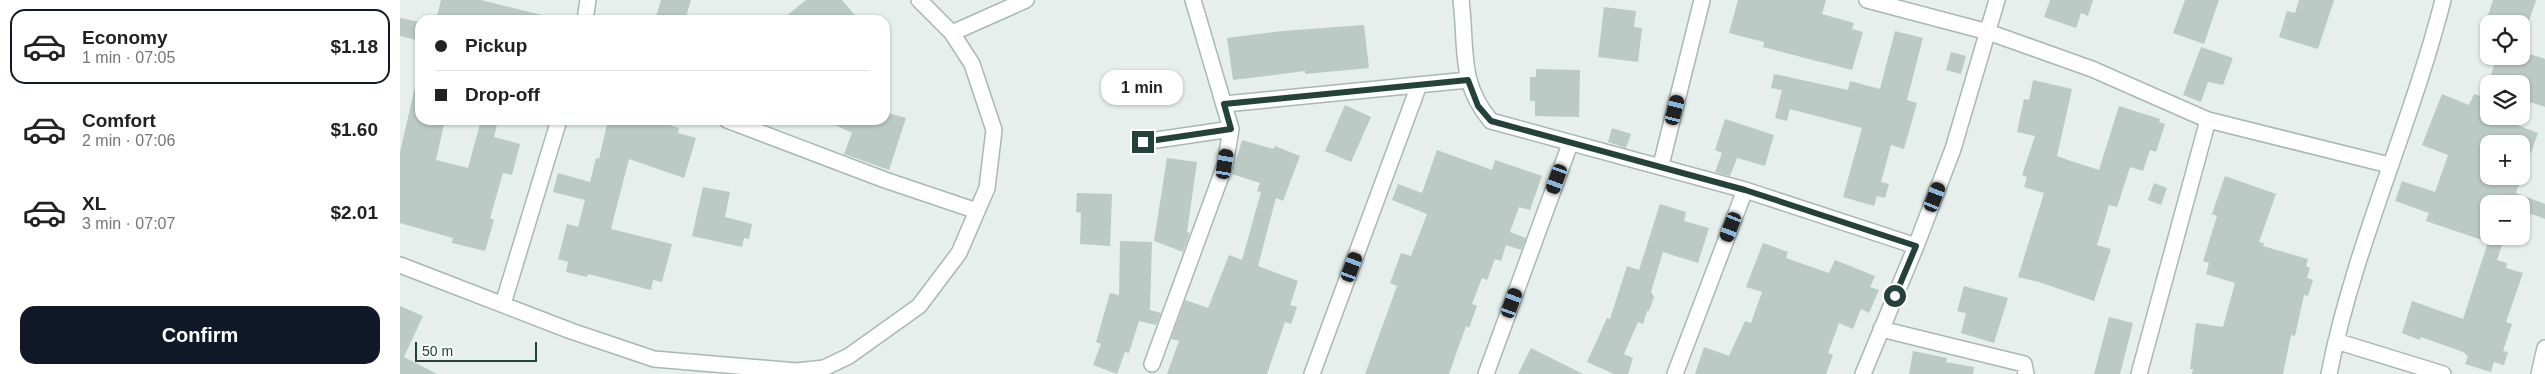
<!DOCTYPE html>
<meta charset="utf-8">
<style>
:root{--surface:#fff;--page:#f6f6f6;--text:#222;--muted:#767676;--line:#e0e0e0;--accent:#111827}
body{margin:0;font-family:Arial,sans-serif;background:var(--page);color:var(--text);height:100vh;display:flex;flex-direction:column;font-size:19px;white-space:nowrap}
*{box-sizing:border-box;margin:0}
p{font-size:16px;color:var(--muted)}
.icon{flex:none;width:28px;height:28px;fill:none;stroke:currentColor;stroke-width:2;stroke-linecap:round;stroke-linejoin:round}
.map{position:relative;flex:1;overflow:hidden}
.sheet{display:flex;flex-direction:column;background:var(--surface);width:400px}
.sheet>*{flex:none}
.top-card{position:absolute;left:15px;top:15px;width:475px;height:110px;border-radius:15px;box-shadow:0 1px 4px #0004;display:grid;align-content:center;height:110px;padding:0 20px;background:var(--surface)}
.buttons{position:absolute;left:2080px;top:15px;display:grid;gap:10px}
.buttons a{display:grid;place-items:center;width:50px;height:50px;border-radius:10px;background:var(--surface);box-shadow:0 1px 4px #0004;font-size:25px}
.scale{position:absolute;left:15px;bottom:12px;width:122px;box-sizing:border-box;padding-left:5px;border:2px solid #24423a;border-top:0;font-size:14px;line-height:18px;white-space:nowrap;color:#24423a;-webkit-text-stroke:4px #f7fbf9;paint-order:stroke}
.end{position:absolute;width:22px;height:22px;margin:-11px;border:6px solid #24423a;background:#fff;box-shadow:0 0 0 2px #fff}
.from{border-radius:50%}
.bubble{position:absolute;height:35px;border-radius:15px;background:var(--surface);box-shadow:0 1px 4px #0004;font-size:16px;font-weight:700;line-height:35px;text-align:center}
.car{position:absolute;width:15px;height:30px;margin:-15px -8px;border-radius:6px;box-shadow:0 0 4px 1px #0007;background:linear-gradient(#222 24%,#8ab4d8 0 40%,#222 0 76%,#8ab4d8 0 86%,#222 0)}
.top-card b{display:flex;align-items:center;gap:18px;height:48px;font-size:19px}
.top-card b+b{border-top:1px solid var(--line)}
.top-card i{width:12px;height:12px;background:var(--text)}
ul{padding:9px 0 0;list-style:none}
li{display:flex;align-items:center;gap:15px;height:75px;margin:0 10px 8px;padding:0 10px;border:2px solid transparent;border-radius:15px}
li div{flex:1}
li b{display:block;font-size:19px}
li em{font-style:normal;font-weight:700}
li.current{border-color:var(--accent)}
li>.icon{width:45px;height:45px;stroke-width:1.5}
.button{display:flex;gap:10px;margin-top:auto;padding:10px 20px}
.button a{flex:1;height:58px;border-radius:15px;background:var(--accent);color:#fff;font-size:20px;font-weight:700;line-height:58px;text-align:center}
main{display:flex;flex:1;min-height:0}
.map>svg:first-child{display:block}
</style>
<main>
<section class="sheet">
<ul>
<li class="current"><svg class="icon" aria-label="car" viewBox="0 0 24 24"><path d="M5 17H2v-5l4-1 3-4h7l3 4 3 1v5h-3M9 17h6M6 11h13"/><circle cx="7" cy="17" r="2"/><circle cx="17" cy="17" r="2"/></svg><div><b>Economy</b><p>1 min · 07:05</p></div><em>$1.18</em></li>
<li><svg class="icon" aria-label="car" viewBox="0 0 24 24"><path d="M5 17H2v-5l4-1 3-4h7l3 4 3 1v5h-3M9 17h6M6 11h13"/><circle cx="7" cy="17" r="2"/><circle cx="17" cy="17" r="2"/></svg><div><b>Comfort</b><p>2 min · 07:06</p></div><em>$1.60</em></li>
<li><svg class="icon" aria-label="car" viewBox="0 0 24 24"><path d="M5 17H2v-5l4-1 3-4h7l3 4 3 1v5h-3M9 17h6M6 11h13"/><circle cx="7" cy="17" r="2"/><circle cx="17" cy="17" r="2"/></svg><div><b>XL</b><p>3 min · 07:07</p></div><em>$2.01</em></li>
</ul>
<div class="button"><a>Confirm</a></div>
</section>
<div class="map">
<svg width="2145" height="374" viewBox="0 0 2145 374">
<rect width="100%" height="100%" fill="#e6efeb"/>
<path fill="#bbcac4" d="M41,0H81L142,15L141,20H36Z
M261,0H291L285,20H255Z
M406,0H442L459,20H381Z
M1338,0H1426L1422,14L1454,23L1452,29L1463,32L1452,70L1363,47L1364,42L1329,33Z
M1650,0H1693L1688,16L1681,13L1676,28L1644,17Z
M1785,0H1819L1804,44L1773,33Z
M1899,0H1934L1918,49L1879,37L1887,11L1895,13Z
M2093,0H2136L2128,24H2085Z
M1204,7L1236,11L1234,27L1242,28L1238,62L1198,57Z
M0,18L20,22V41L0,36Z
M964,25L969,68L905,74V71L833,80L827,38L882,31Z
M1495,31L1523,38L1507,100L1517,103L1504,149L1491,145L1481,182L1489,184L1485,198L1477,196L1474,206L1443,197L1462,128L1390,109L1387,121L1375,118L1382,90L1371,88L1374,74L1448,90L1450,81L1480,89Z
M1801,47L1833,58L1823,85L1808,82L1801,102L1783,95Z
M2121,51L2145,59V107L2121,99V84H2088L2097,56H2121Z
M1551,52L1566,56L1561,74L1546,70Z
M1136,69L1180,70L1179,117L1135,116V101H1130V77H1136Z
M1633,80L1672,89L1657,156L1668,160L1699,170L1719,106L1760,119L1759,122L1765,124L1756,152L1750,150L1743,171L1730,167L1717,207L1709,205L1697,245L1711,249L1694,301L1639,282L1618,277L1644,193L1624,187L1627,177L1622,175L1635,136L1617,132L1624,99L1629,100Z
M15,87L20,88V120H45L36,160L68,168L81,120H98L94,137L120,144L112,175L103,173L90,218L94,220L85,251L52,243L53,238L0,223V152Z
M2042,94L2069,105L2074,94L2089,99V116H2114L2112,123L2138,133L2123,174L2121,144H2089V176H2122L2116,193L2145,204V219L2124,211L2127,204H2089V241L2090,236H2105L2097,260L2107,263L2106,268L2123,273L2106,322L2112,324L2103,351L2108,352L2104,365L2094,362L2091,372L2065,364L2068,356L2063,352L2021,337L2020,340L2002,333L2012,301L2063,319L2088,242L2026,221L2029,213L1995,201L2002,181L2035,192L2048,155L2022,145Z
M945,105L971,117L951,162L925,151Z
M488,113L506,118L489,170L444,154L452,133L425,120H486Z
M1325,119L1374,135L1365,166L1337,158L1330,176L1315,172L1322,153L1315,150Z
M208,120H253L279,128L278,133L296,138L284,178L229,159L211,229L272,244L262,282L253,280L251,290L188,274L187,277L166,272L168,262L158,259L167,224L178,227L185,200L153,192L158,173L190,182L196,158L199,159Z
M1212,128L1231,134L1226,148L1208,142Z
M842,140L873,149L875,146L900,156L883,201L876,198L858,266L898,281L890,305L897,307L891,324L885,322L867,374H767L779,341L771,339L785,300L808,308L829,255L842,260L861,192L857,191L860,183L832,174Z
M1037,150L1092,170L1095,160L1142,176L1130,210L1119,207L1110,232L1126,238L1121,250L1106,245L1101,261L1095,259L1087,280L1082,278L1072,304L1077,306L1069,328L1066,326L1049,374H965L997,286L990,283L1001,253L1011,256L1027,214L992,200L998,184L1022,193Z
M767,158L797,162L787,232L790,233L783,252L754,241Z
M1825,176L1876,194L1859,242L1864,243L1863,246L1908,259L1906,266L1910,268L1907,278L1913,280L1908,296L1904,295L1895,336L1891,335L1883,374H1792L1793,369H1790L1796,323L1823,327L1835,283L1806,274L1809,263L1803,261L1817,216L1812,214Z
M1754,183L1767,188L1761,205L1748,200Z
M303,187L330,192L325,217L352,224L349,239L344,238L342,247L292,236Z
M677,193L712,194L710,246L680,244L681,213L676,212Z
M1260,204L1286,212L1284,221L1309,228L1298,263L1263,252L1251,292L1254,297L1249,311H1247L1243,324L1238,322L1224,354L1233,358L1228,374H1214L1187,362L1207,318L1210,319L1227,266L1239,270Z
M720,241L752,242L750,310L761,313L756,325L739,321L729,353L725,352L717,374L693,365L701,344L696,342L710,293L719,295Z
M1363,243L1388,252L1386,258L1429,273L1435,260L1475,276L1470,287L1479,290L1469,313L1461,309L1453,329L1439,323L1428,353L1433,355L1426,374H1295L1304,347L1329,356L1345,321L1351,323L1362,292L1346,287Z
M1564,286L1608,298L1594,343L1561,333L1566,313L1557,311Z
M0,306L23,316L4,357L37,374H0Z
M1709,317L1733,323L1720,374H1694Z
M1131,348L1183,374H1118Z
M1513,351L1547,358L1546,362L1574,367L1573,374H1509Z"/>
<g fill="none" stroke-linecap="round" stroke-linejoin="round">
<defs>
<path id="minor" d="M1061,0C1067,46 1058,83 1091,121L1345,190L1516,246
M1467,0L1588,32L1692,69L1808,120L1989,165
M185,20L188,0
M552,33L626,0
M825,104L1068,80
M327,120L485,180L577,211
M743,142L831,129
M1261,165L1302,0
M0,265L171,331L254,359L397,371L424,368L449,356L519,306L559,253L587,188L594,130L572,64L552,33L519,0
M103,304L159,120
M1481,329L1624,364L1626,374
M1936,341L2043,374
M752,364L825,165L831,129L793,0
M912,374L1019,85
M1086,374L1170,144
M1275,374L1345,190
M1463,374L1516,246L1553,149L1597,0
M1739,374L1808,120
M1929,374C1954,246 2011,126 2043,0
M2139,374L2145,348"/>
</defs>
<use href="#minor" stroke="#a8b8b2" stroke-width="18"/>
<use href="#minor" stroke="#fff" stroke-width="15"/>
</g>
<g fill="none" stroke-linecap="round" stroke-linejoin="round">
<path stroke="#24423a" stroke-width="6" d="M743,142L831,129L824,104L1068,80L1078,106L1091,121L1345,190L1516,246L1495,296"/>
</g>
</svg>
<div class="buttons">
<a><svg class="icon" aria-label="locate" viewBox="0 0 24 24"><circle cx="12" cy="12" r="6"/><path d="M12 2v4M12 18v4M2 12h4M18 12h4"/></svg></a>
<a><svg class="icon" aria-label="layers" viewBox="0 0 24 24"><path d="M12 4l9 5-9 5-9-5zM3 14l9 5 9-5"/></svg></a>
<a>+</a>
<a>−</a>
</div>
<div class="scale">50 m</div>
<i class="end from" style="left:1495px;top:296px"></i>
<i class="end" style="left:743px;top:142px"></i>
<div class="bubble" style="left:701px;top:70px;width:82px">1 min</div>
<i class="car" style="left:1275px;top:110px;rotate:14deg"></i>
<i class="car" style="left:825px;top:164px;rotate:9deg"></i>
<i class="car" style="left:1157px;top:179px;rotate:200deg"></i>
<i class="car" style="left:1535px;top:197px;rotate:21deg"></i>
<i class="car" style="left:1331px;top:227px;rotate:201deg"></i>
<i class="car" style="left:952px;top:267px;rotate:20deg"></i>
<i class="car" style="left:1112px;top:303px;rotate:20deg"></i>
<div class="top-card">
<b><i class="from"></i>Pickup</b>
<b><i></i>Drop-off</b>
</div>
</div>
</main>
